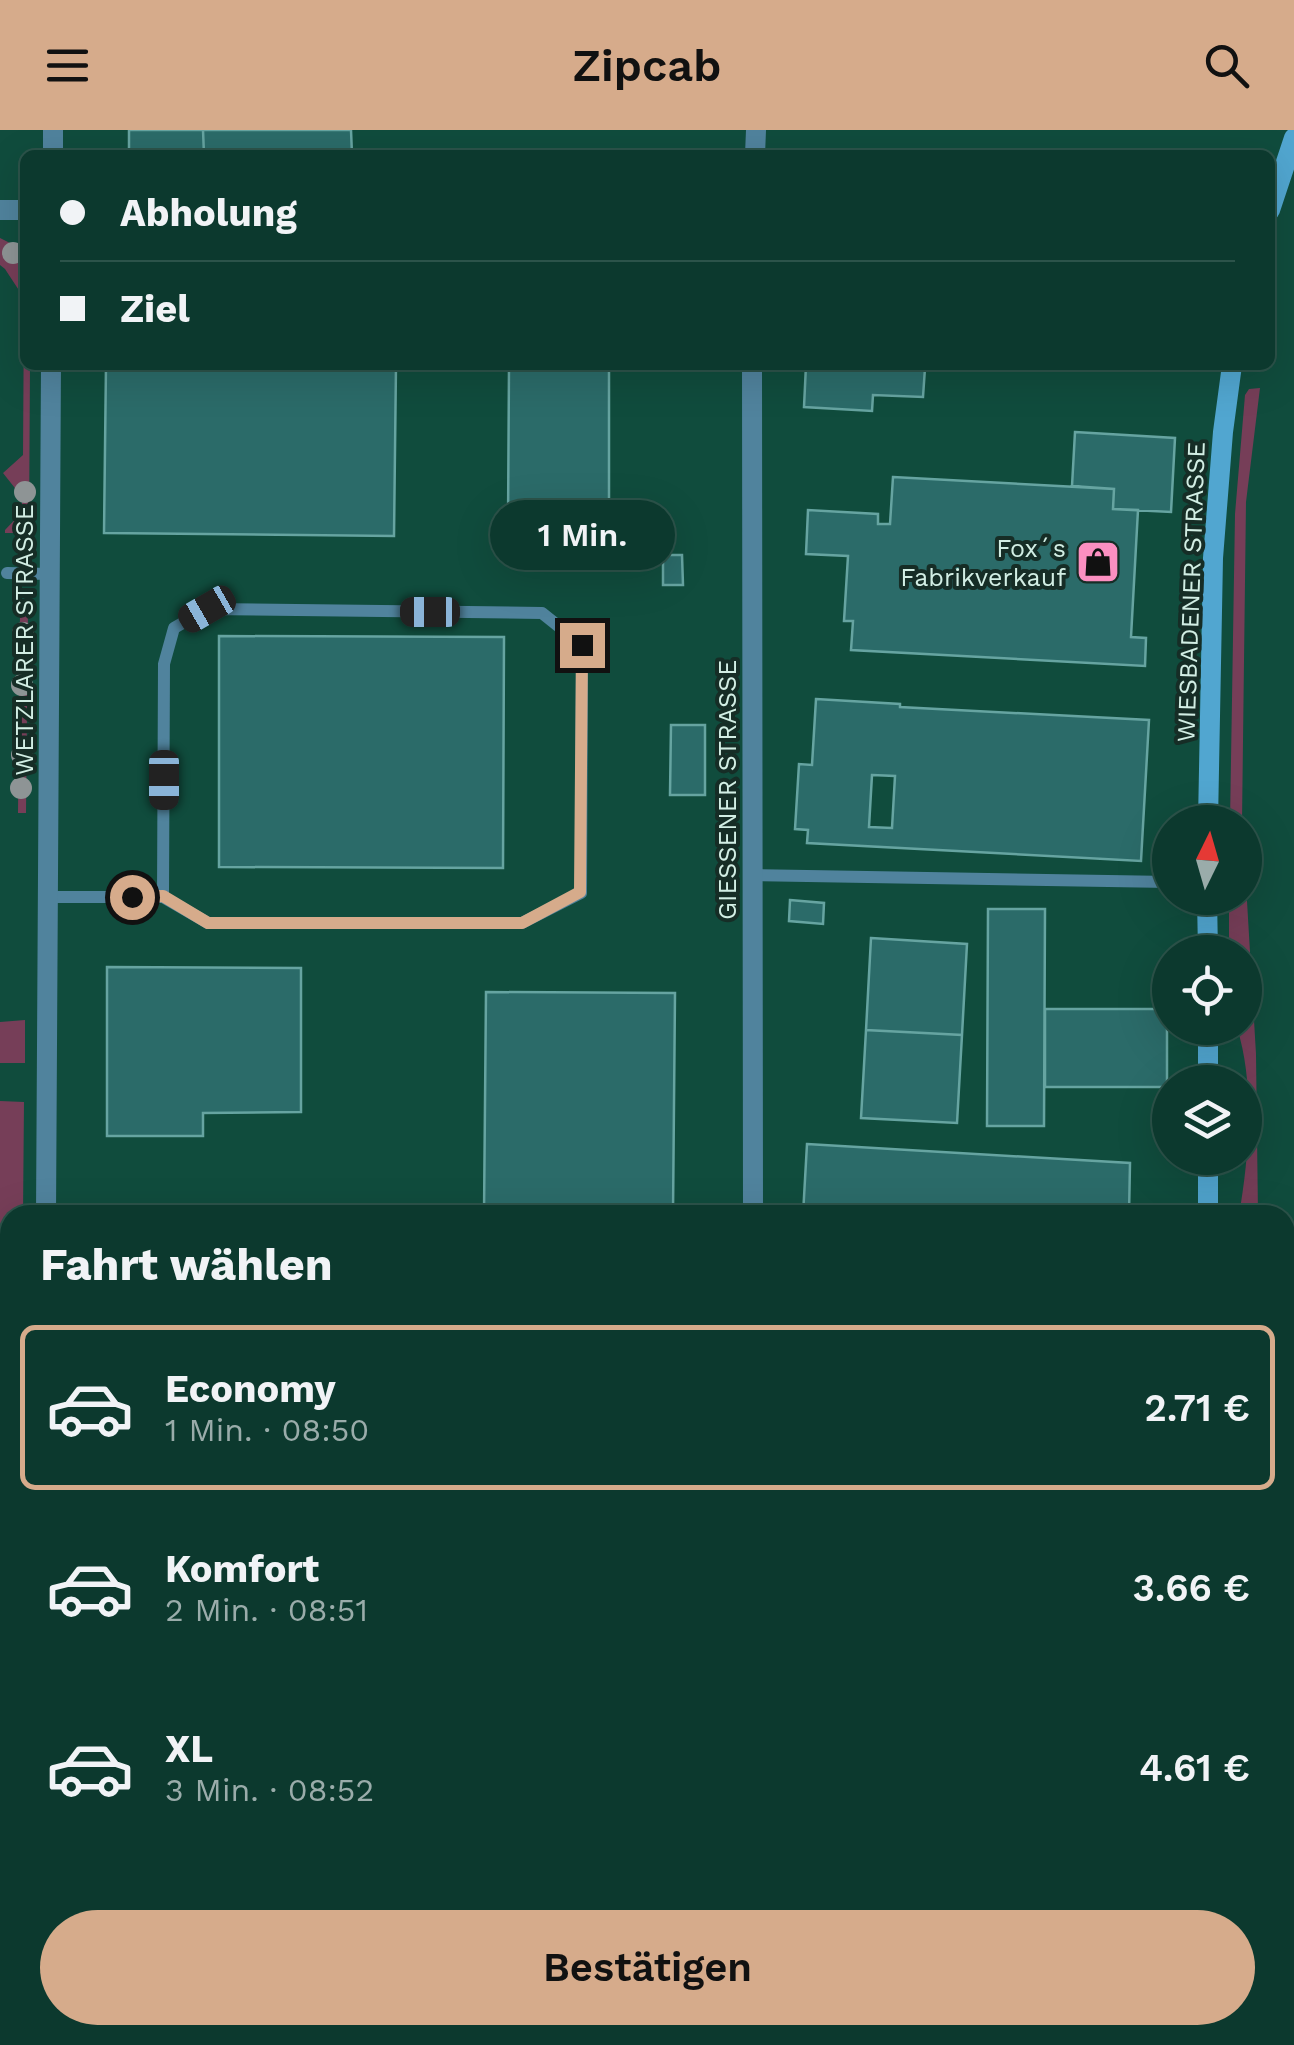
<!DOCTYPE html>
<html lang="de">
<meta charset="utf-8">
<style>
:root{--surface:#0c392e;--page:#154036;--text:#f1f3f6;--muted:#9aacaa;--line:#2c534a;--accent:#d6ab8b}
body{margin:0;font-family:"Work Sans",sans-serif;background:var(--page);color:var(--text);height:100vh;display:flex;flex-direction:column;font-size:38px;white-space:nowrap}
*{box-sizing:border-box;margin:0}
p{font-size:32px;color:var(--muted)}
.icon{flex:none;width:55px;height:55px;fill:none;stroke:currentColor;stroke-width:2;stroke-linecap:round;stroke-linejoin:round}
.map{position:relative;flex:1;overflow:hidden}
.details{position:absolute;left:0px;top:1075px;width:1295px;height:840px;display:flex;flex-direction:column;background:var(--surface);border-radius:30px 30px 0 0;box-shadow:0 10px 40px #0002,0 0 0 2px var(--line)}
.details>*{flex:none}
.banner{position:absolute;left:20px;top:20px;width:1255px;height:220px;border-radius:15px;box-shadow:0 10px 40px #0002,0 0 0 2px var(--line);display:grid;align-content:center;height:220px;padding:0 40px;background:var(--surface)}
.needle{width:65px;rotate:5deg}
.tools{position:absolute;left:1152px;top:675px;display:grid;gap:20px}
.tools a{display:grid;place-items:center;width:110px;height:110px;border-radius:50%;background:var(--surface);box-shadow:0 10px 40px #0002,0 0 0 2px var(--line);font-size:50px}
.end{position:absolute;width:45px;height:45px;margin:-22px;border:12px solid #d6ab8b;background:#111;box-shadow:0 0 0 5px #111}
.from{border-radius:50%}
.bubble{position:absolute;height:70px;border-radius:35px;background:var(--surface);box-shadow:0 10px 40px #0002,0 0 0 2px var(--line);font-size:32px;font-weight:600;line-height:70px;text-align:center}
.car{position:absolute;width:30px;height:60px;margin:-30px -15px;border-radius:12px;box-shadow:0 0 8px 2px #0007;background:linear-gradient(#222 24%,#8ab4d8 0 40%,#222 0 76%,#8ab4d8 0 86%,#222 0)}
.banner b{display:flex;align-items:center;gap:35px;height:95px;font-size:38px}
.banner b+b{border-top:2px solid var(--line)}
.banner i{width:25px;height:25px;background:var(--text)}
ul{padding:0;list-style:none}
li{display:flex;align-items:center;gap:30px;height:165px;margin:0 20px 15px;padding:0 20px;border:5px solid transparent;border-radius:15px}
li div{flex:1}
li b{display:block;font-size:38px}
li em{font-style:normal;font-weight:600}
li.current{border-color:var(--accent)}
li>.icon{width:90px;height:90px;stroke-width:1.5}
h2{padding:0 40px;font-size:45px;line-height:120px}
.primary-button{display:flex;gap:20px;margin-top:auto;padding:20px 40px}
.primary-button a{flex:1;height:115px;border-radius:60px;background:var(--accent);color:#111;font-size:40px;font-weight:600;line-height:115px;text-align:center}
header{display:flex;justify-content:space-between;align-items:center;height:130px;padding:0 40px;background:var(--accent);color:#111;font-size:45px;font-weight:600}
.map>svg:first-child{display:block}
</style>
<header><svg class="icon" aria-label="menu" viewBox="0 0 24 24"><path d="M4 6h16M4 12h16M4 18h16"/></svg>Zipcab<svg class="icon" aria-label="search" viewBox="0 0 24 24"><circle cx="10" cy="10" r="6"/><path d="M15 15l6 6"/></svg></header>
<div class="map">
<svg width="1294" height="1915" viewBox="0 0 1294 1915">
<rect width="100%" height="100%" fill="#104c3d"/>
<path fill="#763e58" d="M0,108L20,118L25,126V235H30L29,403H5V400L22,382V367L3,343L23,325L24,168L5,139L0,135Z
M1260,258L1246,372L1242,692H1230L1235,384L1245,265L1249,259Z
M23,480L28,481L26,683H18L20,481Z
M1245,737L1256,924L1258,1085H1239C1249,1028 1255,953 1237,898H1245V822H1229V768H1245Z
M25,890V933H0V892Z
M0,971L24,972L23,1085H10V1130L0,1138Z
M1285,1292L1294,1293V1915H1216L1217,1905H1285Z"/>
<path fill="#2b6b69" stroke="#66a4a1" stroke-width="2.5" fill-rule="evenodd" d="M129,0H203L204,25H129Z
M203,0H351L352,25H204Z
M106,235H396L394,406L104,403Z
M509,235H609V397L508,396Z
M806,235L925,238L923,267L873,265L872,281L804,277Z
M1075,302L1175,308L1171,382L1113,379L1114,359L1072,356Z
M893,347L1114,359L1113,379L1138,380L1131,507L1146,508L1145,536L851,520L853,491H844L848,426L806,424L808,380L878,384V394H890Z
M663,425H682L683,455H663Z
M219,506L504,507L503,738L219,737Z
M816,569L900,574V577L1149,590L1141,731L807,713L808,700L795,699L799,634L812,635ZM872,645L895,646L892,698L869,697Z
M671,595H705V665H670Z
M790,770L824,773L823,794L789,791Z
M988,779H1045L1044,996H987Z
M871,808L967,814L962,905L866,900Z
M107,837L301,838V982L203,983V1006H107Z
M486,862L675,863L673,1084L484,1085Z
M1045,879H1167V957H1045Z
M866,900L962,905L957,993L861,988Z
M807,1014L1130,1033L1129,1085H803Z
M38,1905H136L135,1915H38Z
M178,1905H630L629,1915H178Z
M630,1905H706L705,1915H629Z
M854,1905H949L948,1915H853Z
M1015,1905H1110L1109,1915H1015Z"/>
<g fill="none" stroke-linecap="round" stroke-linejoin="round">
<path stroke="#639184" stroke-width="6" stroke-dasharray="10 5" stroke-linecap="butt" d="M1285,1272L1294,1274"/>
<path stroke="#50839d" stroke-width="12" d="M7,443L49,444
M752,745L1170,752
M47,767H163L208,793H522L581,763L582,515L542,483L207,479L174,498L164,534L163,767"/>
<path stroke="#50839d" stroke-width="20" d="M53,25V0
M755,25L756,0
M0,80H25
M752,235L753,1085
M46,1085L51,235
M0,1173H10
M1,1915L10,1763
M749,1915V1905"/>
<path stroke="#51a6d0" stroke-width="20" d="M1270,80L1294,8
M1208,692L1213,428L1223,302L1232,235
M1207,768L1208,822
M1208,898V952
M1208,1085V1028
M1203,1915V1905"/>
</g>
<g fill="#8e9495">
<circle cx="13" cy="123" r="11"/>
<circle cx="25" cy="362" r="11"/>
<circle cx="23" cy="503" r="11"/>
<circle cx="22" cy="555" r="11"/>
<circle cx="22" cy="625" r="11"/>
<circle cx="21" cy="658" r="11"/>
</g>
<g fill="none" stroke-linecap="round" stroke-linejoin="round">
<path stroke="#d6ab8b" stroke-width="12" d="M132,767L163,766L208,793H522L580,762L582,515"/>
</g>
<defs>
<symbol id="shop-square" viewBox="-11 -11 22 22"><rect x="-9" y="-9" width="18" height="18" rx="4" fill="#fc8fc1" stroke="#162d26"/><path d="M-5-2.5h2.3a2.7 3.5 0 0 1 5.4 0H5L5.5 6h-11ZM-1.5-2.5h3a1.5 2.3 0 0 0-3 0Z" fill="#111"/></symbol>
</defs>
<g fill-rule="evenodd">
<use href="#shop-square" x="1073" y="407" width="50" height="50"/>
</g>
<g text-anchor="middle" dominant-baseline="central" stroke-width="8" stroke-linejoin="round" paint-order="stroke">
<g font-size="25" fill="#d2eee4" stroke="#162d26" text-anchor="end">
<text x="1066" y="418">Fox´s<tspan x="1066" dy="29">Fabrikverkauf</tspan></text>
</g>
<g font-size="25" fill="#d2eee4" stroke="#162d26">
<text transform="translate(1191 462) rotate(-88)">WIESBADENER STRASSE</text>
<text transform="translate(24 510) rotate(-90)">WETZLARER STRASSE</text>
<text transform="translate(727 660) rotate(-90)">GIESSENER STRASSE</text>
</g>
</g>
</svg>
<div class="tools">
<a><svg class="needle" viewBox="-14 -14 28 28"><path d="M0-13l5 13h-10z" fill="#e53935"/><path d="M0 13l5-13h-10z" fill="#9aacaa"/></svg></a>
<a><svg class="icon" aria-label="locate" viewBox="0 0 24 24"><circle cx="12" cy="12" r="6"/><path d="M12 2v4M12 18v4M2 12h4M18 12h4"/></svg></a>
<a><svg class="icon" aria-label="layers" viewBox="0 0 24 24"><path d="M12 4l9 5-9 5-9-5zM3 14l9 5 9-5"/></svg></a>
</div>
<i class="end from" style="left:132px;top:767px"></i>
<i class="end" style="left:582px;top:515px"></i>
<div class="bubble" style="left:490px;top:370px;width:185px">1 Min.</div>
<i class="car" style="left:207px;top:479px;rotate:240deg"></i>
<i class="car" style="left:430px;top:482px;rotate:270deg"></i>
<i class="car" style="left:164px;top:650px;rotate:180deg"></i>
<div class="banner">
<b><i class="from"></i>Abholung</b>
<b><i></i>Ziel</b>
</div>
<section class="details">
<h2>Fahrt wählen</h2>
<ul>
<li class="current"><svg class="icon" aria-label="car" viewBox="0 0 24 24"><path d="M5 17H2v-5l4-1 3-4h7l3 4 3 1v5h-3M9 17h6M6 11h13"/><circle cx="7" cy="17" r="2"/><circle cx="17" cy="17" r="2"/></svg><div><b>Economy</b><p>1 Min. · 08:50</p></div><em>2.71 €</em></li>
<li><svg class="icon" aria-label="car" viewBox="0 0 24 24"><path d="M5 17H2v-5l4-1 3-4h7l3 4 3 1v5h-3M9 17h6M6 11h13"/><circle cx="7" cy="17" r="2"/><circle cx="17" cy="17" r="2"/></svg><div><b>Komfort</b><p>2 Min. · 08:51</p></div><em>3.66 €</em></li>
<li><svg class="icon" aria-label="car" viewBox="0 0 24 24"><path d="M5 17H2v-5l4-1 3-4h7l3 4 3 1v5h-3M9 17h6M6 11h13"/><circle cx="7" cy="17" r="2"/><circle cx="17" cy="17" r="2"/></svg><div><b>XL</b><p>3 Min. · 08:52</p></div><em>4.61 €</em></li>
</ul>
<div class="primary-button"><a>Bestätigen</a></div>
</section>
</div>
